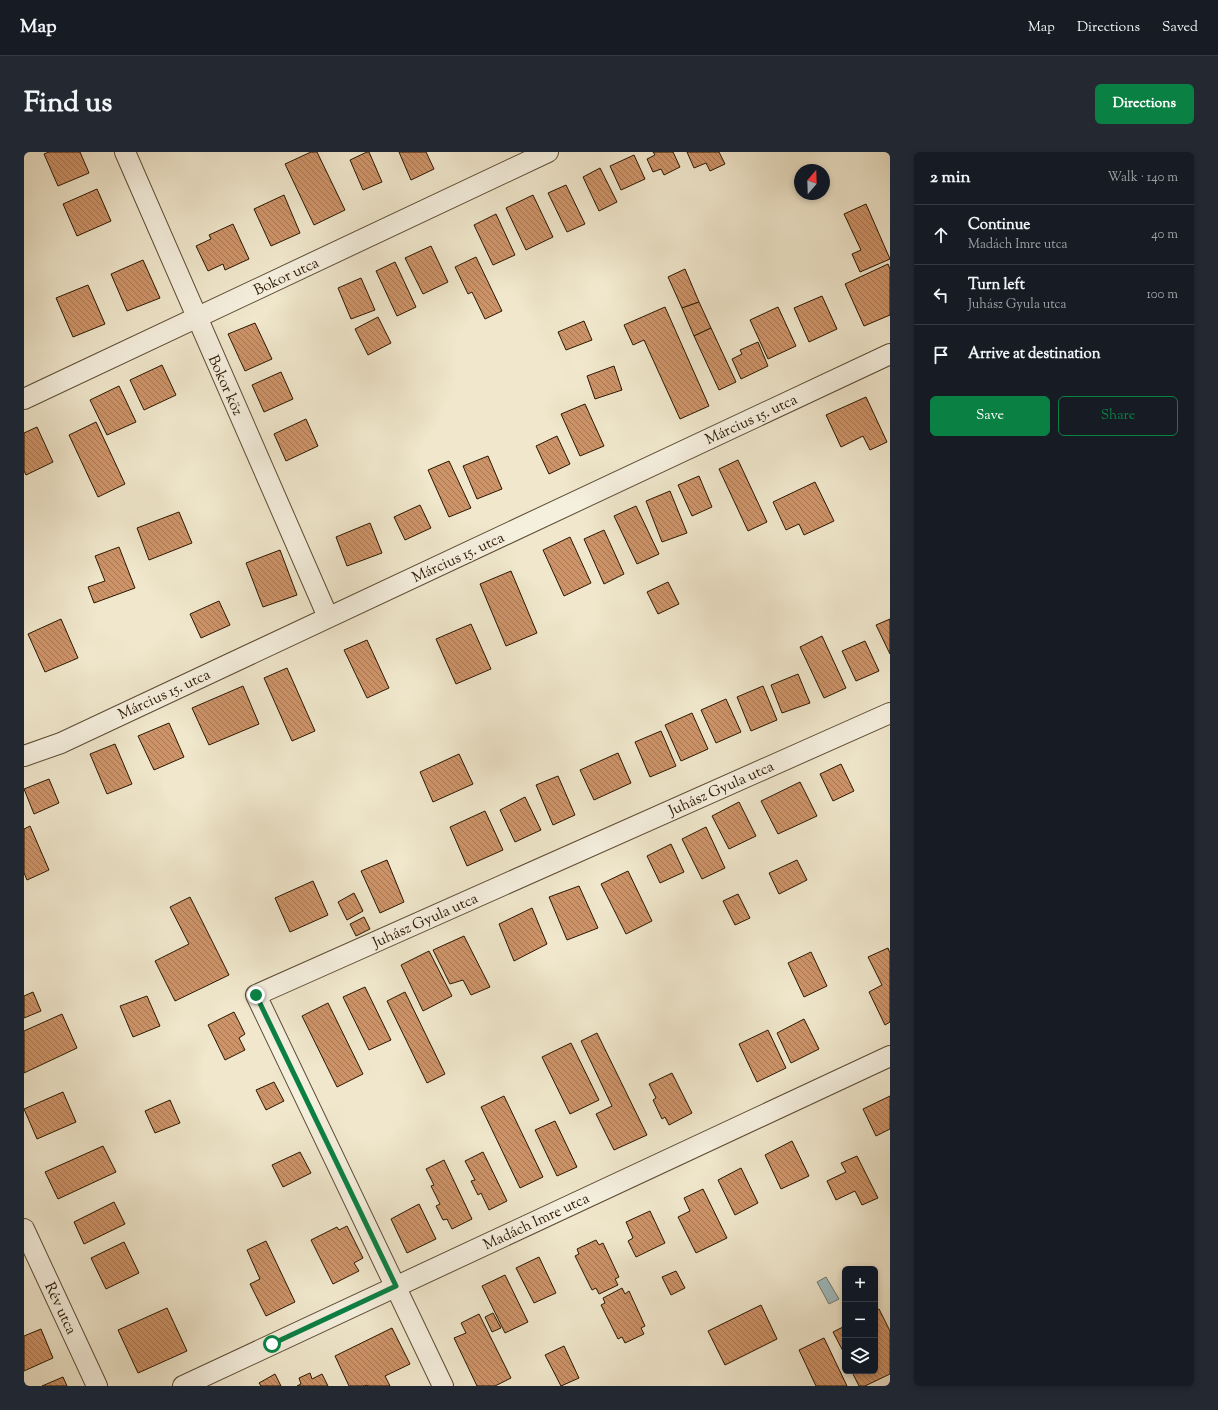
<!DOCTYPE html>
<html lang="en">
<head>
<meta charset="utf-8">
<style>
  :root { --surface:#171b24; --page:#242831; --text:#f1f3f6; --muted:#9ea1a6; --line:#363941; --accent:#0b8043 }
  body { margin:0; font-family:"Sorts Mill Goudy",serif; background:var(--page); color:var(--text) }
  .controls { position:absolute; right:12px; bottom:12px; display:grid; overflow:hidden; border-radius:6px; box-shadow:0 2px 6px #0003 }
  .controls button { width:36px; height:36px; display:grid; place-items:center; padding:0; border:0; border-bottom:1px solid var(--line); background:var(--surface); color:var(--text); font:20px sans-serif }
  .compass { position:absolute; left:770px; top:12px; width:36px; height:36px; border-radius:50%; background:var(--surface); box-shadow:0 2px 6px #0003; rotate:19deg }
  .stop { position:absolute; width:12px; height:12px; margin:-9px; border:3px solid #0b8043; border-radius:50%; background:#fff }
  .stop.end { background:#0b8043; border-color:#fff; box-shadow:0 1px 4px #0008 }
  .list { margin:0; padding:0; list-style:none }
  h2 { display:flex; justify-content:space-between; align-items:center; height:52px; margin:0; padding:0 16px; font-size:17px }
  h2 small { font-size:13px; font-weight:400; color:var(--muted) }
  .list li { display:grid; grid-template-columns:26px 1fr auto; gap:12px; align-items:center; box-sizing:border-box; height:60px; padding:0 16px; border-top:1px solid var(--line) }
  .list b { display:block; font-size:15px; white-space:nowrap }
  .list p { margin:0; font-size:13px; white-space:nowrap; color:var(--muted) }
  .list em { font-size:13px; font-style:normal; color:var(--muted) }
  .actions { display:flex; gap:8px; padding:12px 16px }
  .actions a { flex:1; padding:9px 0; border:1px solid var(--accent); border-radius:6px; text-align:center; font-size:14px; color:var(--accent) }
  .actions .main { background:var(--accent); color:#fff }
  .icon { flex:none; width:22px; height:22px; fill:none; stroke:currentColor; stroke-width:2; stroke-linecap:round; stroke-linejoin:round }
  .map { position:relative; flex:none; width:866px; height:1234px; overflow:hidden; border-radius:6px }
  header { display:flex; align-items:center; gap:24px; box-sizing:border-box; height:56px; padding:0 20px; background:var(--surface); border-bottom:1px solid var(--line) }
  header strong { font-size:19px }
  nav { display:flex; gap:22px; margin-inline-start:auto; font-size:14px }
  .intro { display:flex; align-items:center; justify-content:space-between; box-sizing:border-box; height:96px; padding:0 24px }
  h1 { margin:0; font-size:28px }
  .button { padding:10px 18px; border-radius:6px; background:var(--accent); color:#fff; font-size:14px; font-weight:700 }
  main { display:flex; gap:24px; padding:0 24px }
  aside { flex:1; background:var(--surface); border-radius:6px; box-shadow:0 2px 6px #0003 }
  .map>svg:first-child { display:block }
  .water { fill:#9fbdc2; stroke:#717b74 }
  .building { fill:url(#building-back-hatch); stroke:#2b1800 }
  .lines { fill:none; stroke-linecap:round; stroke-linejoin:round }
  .minor-casing { stroke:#5c4c33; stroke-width:22 }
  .minor { stroke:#f5efde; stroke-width:20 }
  .route { stroke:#0b8043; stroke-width:5 }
  .labels { text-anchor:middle; stroke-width:3; stroke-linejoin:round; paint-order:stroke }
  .street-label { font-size:15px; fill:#2b1800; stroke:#f5efde }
</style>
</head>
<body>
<header>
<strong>Map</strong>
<nav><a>Map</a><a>Directions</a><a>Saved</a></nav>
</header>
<div class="intro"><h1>Find us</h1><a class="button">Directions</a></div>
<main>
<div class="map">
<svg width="866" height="1234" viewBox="0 0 866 1234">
  <defs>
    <pattern id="building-back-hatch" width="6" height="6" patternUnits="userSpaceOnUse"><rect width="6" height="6" fill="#cd9369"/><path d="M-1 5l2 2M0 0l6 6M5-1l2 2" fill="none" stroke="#a77754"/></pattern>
  </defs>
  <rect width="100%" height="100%" fill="#f0e7cc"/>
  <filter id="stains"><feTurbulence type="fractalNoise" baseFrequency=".005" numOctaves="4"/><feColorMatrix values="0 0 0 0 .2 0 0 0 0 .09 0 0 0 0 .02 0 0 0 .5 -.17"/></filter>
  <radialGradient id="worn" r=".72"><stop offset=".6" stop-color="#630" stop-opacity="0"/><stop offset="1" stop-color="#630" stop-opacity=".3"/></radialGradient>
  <!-- water -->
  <polygon class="water" points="802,1125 815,1147 805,1152 793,1130"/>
  <!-- building -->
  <g class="building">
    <polygon points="25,0 56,0 65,21 34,34 20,2"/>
    <polygon points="287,0 293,0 321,58 290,73 261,12"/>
    <polygon points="343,0 345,0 358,30 339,38 326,8"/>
    <polygon points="375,0 402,0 410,17 387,28"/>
    <polygon points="629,0 649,0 656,15 640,23 637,17 629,20 623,7 631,3"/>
    <polygon points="663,0 695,0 701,12 686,19 682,11 670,16"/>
    <polygon points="610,3 621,27 597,38 586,14"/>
    <polygon points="576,16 593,50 575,59 559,25"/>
    <polygon points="542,33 561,72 543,80 524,41"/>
    <polygon points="73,37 87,69 53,84 39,52"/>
    <polygon points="260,43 276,81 247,94 230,57"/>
    <polygon points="509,43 529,85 502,98 482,56"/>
    <polygon points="842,52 866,107 836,120 828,102 837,98 820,62"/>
    <polygon points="472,62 491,103 469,113 450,73"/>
    <polygon points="209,72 225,107 201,118 199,112 184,119 172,94 187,87 185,83"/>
    <polygon points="407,94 424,130 399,142 381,106"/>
    <polygon points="452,105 478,159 461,167 448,140 444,142 431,115"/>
    <polygon points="119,108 136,146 103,159 87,122"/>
    <polygon points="371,110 392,155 373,164 352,119"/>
    <polygon points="864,112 866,117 866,163 840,174 821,132"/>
    <polygon points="661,117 675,150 658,156 644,125"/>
    <polygon points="337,126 351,158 327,167 314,136"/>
    <polygon points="64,133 81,172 49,185 32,146"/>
    <polygon points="798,144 813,177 785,190 770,156"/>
    <polygon points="675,150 687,176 670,184 658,156"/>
    <polygon points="641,155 685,254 656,267 620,188 609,193 600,173"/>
    <polygon points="754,155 772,194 744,207 726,168"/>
    <polygon points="354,165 367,191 344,203 331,177"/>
    <polygon points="560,169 568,188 542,198 534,180"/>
    <polygon points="231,171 248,207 221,219 204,182"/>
    <polygon points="687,176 712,230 695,238 670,184"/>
    <polygon points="734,190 744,214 717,227 708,207 718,202 716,198"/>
    <polygon points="138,213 152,243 120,258 106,228"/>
    <polygon points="590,214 598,238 571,247 563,224"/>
    <polygon points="257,220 269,247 240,260 228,233"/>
    <polygon points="95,234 112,270 83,283 66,248"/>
    <polygon points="842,245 863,290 846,298 839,284 817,295 802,263"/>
    <polygon points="561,252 580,294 556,304 537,262"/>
    <polygon points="282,267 294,294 262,309 250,282"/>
    <polygon points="72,270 101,332 74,345 45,283"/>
    <polygon points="13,275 29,310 2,323 0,319 0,281"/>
    <polygon points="533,284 546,312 525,322 512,294"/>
    <polygon points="464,304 478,337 453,347 439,314"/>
    <polygon points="714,308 743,370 724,379 695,317"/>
    <polygon points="425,309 447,356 425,365 404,318"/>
    <polygon points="675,324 688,355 668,364 654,333"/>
    <polygon points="791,330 810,369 780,383 775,372 762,378 749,350"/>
    <polygon points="646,339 663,381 638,390 622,349"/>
    <polygon points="396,353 407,376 381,388 370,365"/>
    <polygon points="612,354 635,402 613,412 590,364"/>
    <polygon points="155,360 168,391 125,408 113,376"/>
    <polygon points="346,371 358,401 323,414 312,385"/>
    <polygon points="580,378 600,422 580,432 560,387"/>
    <polygon points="546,385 567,431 540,444 519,398"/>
    <polygon points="95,395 111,436 70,451 64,435 81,429 71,404"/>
    <polygon points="256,398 273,443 239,455 222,411"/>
    <polygon points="487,419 513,481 482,494 456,432"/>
    <polygon points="644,430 655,452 634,462 623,440"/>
    <polygon points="195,449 206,473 177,486 166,462"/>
    <polygon points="37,467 54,506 21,520 4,482"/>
    <polygon points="866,467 866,502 852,473"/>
    <polygon points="447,472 467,517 432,532 412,487"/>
    <polygon points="798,484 822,536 800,546 776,495"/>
    <polygon points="343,488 365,536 343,546 320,498"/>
    <polygon points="841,489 855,519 832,529 818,499"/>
    <polygon points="263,516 291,579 268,589 240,526"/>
    <polygon points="774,522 786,551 758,561 747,533"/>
    <polygon points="219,534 235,572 185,593 168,556"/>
    <polygon points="739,534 753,568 727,579 713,545"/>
    <polygon points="702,547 717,580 692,591 677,558"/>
    <polygon points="668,561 684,597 657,609 641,573"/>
    <polygon points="145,571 160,605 130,618 114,584"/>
    <polygon points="637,579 652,614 626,625 611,590"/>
    <polygon points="91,592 108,632 83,642 66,602"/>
    <polygon points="594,601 607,631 570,648 556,618"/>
    <polygon points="435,602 449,632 409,650 396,620"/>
    <polygon points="817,612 830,639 809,649 796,622"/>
    <polygon points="534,624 551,663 529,673 512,633"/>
    <polygon points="25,627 35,651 10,662 0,637"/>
    <polygon points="776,630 793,664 754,682 737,649"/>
    <polygon points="501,645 517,678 491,690 476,658"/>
    <polygon points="715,650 732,684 705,697 688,664"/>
    <polygon points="461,659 479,698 443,714 426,675"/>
    <polygon points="6,674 25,718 3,728 0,721 0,677"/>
    <polygon points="682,675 701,716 678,727 658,687"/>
    <polygon points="647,692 660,720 636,731 623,704"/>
    <polygon points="363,708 380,750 356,761 337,719"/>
    <polygon points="773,708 783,728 755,742 745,721"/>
    <polygon points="604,719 628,769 602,782 577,732"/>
    <polygon points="289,729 304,763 266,780 251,746"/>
    <polygon points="555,734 574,776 543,788 525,745"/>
    <polygon points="330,741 339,759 323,768 314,750"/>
    <polygon points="714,742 726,766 711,773 699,749"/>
    <polygon points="166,745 205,823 151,849 131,809 165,792 146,755"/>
    <polygon points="508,756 523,792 490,809 475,772"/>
    <polygon points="340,765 346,777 332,784 326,772"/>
    <polygon points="440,784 466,835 447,843 439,828 426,832 409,798"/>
    <polygon points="864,796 866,801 866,870 861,873 845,840 858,833 844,805"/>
    <polygon points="405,799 428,844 399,859 377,813"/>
    <polygon points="787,800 803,834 780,845 764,811"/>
    <polygon points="341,835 367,888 345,898 319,845"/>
    <polygon points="9,840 17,859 0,866 0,844"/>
    <polygon points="381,840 421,922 403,931 363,849"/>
    <polygon points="123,844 136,874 109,885 96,854"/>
    <polygon points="304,851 339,922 313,935 278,864"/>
    <polygon points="210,860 221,882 215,886 221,898 201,908 184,873"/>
    <polygon points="38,862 53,896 0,921 0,879"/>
    <polygon points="780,867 795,897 767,911 753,881"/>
    <polygon points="744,878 762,916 733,930 715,892"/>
    <polygon points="573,881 623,983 590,998 572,962 588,954 557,889"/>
    <polygon points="547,891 575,948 546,962 518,905"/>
    <polygon points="648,921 668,961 645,973 641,965 638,967 629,948 632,946 625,932"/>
    <polygon points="250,930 260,949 242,958 232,938"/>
    <polygon points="39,940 52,970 13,987 0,957"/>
    <polygon points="480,944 519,1025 496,1036 457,955"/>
    <polygon points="866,944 866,977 852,984 839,957"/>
    <polygon points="146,948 156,971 131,981 121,959"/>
    <polygon points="531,969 553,1015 533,1024 511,978"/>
    <polygon points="768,989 785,1024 757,1037 741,1003"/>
    <polygon points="79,994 92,1020 34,1047 21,1020"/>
    <polygon points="276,1000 287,1021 259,1035 248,1013"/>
    <polygon points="459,1000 483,1049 465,1058 457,1041 454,1043 447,1029 451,1028 441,1009"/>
    <polygon points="833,1004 854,1046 838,1053 831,1039 812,1048 803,1029 822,1020 817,1011"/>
    <polygon points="420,1008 448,1067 428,1077 423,1067 419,1068 412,1054 416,1052 407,1034 410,1033 402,1017"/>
    <polygon points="717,1016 734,1051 711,1063 694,1028"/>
    <polygon points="679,1037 703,1086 672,1101 654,1065 666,1059 660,1046"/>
    <polygon points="90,1050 101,1072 60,1092 50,1070"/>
    <polygon points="395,1052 412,1087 383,1101 367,1067"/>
    <polygon points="626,1059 641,1091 612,1105 604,1089 609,1086 602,1070"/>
    <polygon points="323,1074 339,1106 330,1111 335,1119 309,1132 287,1088 313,1075 315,1078"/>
    <polygon points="572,1088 575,1093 579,1091 595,1125 591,1127 594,1133 575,1142 572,1136 568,1138 551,1104 555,1102 553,1097"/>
    <polygon points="242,1089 271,1150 242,1164 226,1132 236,1127 223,1098"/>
    <polygon points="100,1090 115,1121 82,1137 67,1106"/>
    <polygon points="515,1105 532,1141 510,1151 492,1116"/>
    <polygon points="652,1119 661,1136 647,1143 638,1125"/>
    <polygon points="481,1123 504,1170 481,1181 458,1134"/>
    <polygon points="598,1136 601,1142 605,1139 621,1174 617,1176 620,1182 601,1191 598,1185 594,1187 577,1153 581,1151 579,1146"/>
    <polygon points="737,1153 753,1187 701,1213 684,1179"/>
    <polygon points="143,1156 163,1199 114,1221 94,1178"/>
    <polygon points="855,1157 866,1179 866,1222 841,1234 835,1234 828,1220 851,1219 851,1209 854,1208 851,1202 851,1159"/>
    <polygon points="469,1161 477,1176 468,1180 461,1165"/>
    <polygon points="455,1162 487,1226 471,1234 453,1234 430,1186 442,1181 437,1171"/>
    <polygon points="821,1174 821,1200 820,1201 809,1180"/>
    <polygon points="368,1176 386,1212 361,1224 366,1234 344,1234 343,1233 340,1234 325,1234 311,1204"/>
    <polygon points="17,1177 29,1206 0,1219 0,1184"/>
    <polygon points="800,1186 823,1234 792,1234 775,1198"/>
    <polygon points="540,1194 555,1226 537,1234 521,1203"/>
    <polygon points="286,1221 288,1227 298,1222 304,1234 273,1234 277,1232 275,1226"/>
    <polygon points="251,1222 257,1234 237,1234 235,1231"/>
    <polygon points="39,1225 43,1234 18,1234"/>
  </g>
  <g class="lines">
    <defs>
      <g id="minor">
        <polyline points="101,0 304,465"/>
        <polyline points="0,247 524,0"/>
        <polyline points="0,604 37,591 866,202"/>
        <polyline points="0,1077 73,1234"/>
        <polyline points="159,1234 866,904"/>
        <polyline points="419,1234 232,843 866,561"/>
      </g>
    </defs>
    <!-- minor casing -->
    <use href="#minor" class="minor-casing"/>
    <!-- minor -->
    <use href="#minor" class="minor"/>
  </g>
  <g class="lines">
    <!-- route -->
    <polyline class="route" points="232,843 372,1134 248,1192"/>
  </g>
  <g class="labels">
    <!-- street labels -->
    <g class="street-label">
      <text transform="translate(262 124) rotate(-25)" y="5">Bokor utca</text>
      <text transform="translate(202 233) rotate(66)" y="5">Bokor köz</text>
      <text transform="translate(727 267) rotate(-25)" y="5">Március 15. utca</text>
      <text transform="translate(434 405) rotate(-25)" y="5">Március 15. utca</text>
      <text transform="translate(140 542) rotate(-25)" y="5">Március 15. utca</text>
      <text transform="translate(697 636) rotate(-24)" y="5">Juhász Gyula utca</text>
      <text transform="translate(401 768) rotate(-24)" y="5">Juhász Gyula utca</text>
      <text transform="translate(512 1069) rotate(-25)" y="5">Madách Imre utca</text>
      <text transform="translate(37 1156) rotate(65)" y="5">Rév utca</text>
    </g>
  </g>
  <rect width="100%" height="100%" filter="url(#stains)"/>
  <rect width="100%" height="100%" fill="url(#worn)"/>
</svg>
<div class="controls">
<button>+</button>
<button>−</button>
<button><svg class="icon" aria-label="layers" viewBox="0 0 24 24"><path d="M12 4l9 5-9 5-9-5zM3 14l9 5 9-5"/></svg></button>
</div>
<svg class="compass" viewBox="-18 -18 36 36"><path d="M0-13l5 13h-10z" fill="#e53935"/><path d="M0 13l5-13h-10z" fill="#9ea1a6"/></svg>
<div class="stop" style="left:248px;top:1192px"></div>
<div class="stop end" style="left:232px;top:843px"></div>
</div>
<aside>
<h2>2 min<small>Walk · 140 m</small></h2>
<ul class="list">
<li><svg class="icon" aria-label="ahead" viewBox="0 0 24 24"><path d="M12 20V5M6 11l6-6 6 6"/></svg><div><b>Continue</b><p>Madách Imre utca</p></div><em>40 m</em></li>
<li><svg class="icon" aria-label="left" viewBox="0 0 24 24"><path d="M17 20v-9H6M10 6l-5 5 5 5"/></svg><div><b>Turn left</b><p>Juhász Gyula utca</p></div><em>100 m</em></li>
<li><svg class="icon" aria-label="arrive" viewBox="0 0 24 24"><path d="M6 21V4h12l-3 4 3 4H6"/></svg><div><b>Arrive at destination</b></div></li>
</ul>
<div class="actions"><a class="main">Save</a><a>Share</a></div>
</aside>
</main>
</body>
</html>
